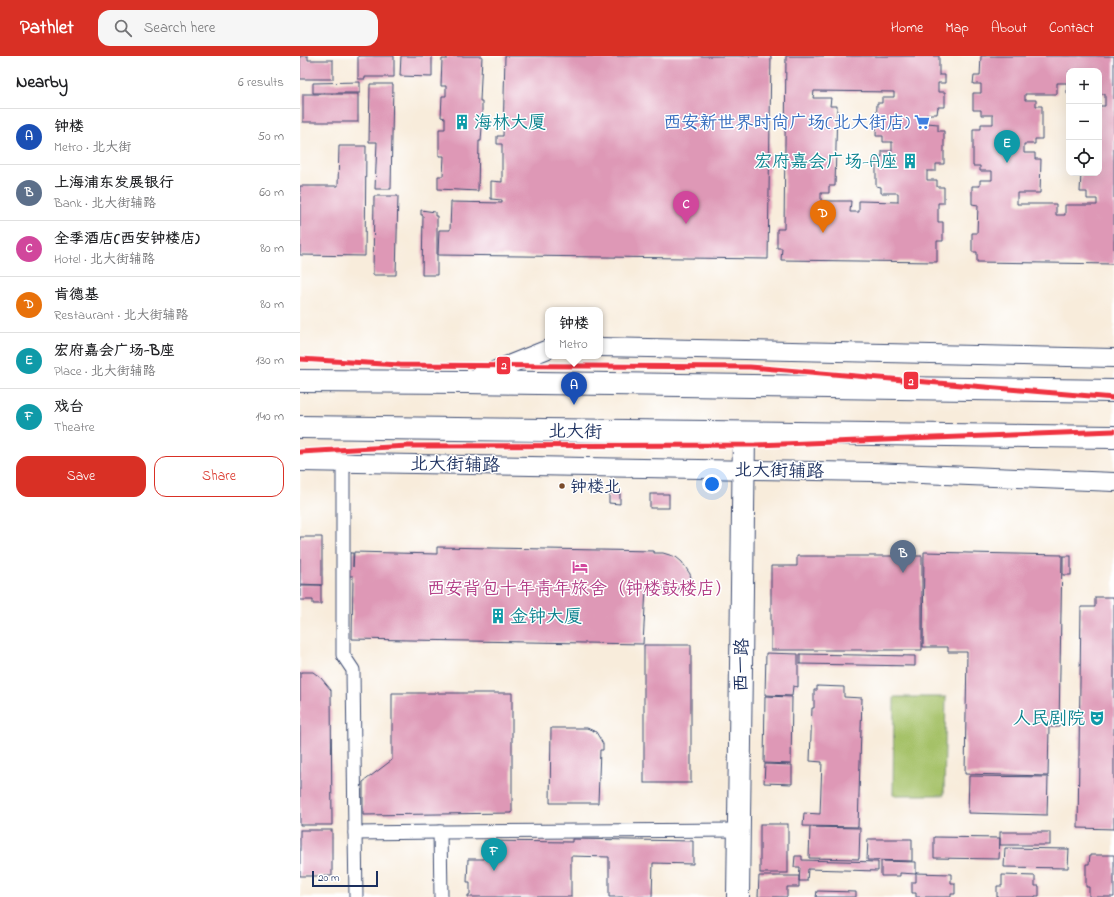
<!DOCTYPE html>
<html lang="en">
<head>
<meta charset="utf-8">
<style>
  :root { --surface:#fff; --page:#f6f6f6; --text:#202124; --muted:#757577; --line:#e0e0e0; --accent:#d93025 }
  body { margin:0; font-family:"Indie Flower","LXGW WenKai TC",sans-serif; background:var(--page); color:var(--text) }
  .controls { position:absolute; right:12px; top:12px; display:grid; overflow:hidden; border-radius:8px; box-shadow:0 4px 16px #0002 }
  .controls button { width:36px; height:36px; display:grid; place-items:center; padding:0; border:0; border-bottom:1px solid var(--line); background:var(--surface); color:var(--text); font:20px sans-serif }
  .scale { position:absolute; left:12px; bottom:10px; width:66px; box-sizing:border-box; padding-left:4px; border:2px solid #1b2f5e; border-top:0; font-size:11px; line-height:14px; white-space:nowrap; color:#1b2f5e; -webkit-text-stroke:3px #fff; paint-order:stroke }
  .you { position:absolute; left:412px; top:428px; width:14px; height:14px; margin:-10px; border:3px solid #fff; border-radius:50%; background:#1a73e8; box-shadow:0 0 0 6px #1a73e833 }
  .badge { display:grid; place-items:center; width:26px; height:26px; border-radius:50%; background:var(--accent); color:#fff; font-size:13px; font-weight:700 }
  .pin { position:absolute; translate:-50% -33px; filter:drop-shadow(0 1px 2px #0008) }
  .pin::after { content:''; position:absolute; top:21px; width:14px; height:12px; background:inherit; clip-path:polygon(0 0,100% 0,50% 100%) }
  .popup { position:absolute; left:245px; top:251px; width:58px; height:52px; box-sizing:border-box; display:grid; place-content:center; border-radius:8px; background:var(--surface); filter:drop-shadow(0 1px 3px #0005); font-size:13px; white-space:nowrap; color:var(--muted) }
  .popup b { font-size:15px; color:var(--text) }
  .popup::after { content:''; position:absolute; left:50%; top:100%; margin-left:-8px; border:8px solid transparent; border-top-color:var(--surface) }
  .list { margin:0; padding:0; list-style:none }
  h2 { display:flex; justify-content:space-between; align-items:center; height:52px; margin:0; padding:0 16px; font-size:17px }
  h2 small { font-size:13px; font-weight:400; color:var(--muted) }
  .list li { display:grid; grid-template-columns:26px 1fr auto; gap:12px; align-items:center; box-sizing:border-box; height:56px; padding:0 16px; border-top:1px solid var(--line) }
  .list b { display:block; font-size:15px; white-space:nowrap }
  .list p { margin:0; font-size:13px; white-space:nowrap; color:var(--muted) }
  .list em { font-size:13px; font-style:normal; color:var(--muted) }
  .actions { display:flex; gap:8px; padding:12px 16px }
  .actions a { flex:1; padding:9px 0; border:1px solid var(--accent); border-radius:12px; text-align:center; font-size:14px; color:var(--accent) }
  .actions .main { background:var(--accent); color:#fff }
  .icon { flex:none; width:22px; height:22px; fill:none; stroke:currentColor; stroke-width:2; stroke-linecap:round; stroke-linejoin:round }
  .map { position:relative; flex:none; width:814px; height:841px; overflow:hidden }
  header { display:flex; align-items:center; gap:24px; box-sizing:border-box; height:56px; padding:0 20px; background:var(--accent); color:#fff }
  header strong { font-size:19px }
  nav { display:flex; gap:22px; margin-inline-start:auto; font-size:14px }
  .search { width:280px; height:36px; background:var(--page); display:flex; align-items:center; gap:10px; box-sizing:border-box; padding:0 14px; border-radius:12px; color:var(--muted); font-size:15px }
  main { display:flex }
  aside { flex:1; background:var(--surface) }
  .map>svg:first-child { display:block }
  .green { fill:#a5c168; stroke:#607863 }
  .building { fill:#de98b6; fill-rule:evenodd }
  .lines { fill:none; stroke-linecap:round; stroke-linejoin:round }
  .pedestrian-casing { stroke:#3c4b71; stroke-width:15 }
  .minor-casing { stroke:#3c4b71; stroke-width:20 }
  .tertiary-casing { stroke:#3c4b71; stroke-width:24 }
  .primary-casing { stroke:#3c4b71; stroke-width:24 }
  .pedestrian { stroke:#fff; stroke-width:13 }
  .minor { stroke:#fff; stroke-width:18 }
  .tertiary { stroke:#fff; stroke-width:22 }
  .primary { stroke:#fff; stroke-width:22 }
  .metro-1-casing { stroke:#fff; stroke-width:8 }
  .metro-1 { stroke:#ef3340; stroke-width:5 }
  .bus-dot { fill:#7a4b2a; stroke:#fff; stroke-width:1.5 }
  .labels { text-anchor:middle; stroke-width:3; stroke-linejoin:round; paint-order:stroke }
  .bus-label { font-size:17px; fill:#1b2f5e; stroke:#fff; text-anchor:start }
  .culture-label { font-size:18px; fill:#0d838f; stroke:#fff; text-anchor:start }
  .shop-label { font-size:18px; fill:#366cbe; stroke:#fff; text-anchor:end }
  .street-label { font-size:18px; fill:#1b2f5e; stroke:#fff }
  .hotel-label { font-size:18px; fill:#b23c85; stroke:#fff }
  .line-badge { stroke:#fff; stroke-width:1.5 }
  .badge-label { font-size:11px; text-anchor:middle; font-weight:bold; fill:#fff }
</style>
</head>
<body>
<header>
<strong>Pathlet</strong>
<div class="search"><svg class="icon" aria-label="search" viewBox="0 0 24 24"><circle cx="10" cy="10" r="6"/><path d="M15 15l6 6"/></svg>Search here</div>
<nav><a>Home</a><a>Map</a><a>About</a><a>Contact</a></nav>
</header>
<main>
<aside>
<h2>Nearby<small>6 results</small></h2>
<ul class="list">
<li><span class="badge" style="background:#1a4fb4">A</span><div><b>钟楼</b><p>Metro · 北大街</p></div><em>50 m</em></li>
<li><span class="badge" style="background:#5c6f8a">B</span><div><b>上海浦东发展银行</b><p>Bank · 北大街辅路</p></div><em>60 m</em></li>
<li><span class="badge" style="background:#d1479c">C</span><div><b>全季酒店(西安钟楼店)</b><p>Hotel · 北大街辅路</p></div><em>80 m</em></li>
<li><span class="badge" style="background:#e8710a">D</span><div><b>肯德基</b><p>Restaurant · 北大街辅路</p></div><em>80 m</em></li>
<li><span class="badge" style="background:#0f9aa8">E</span><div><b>宏府嘉会广场-B座</b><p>Place · 北大街辅路</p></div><em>130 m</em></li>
<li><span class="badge" style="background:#0f9aa8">F</span><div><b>戏台</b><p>Theatre</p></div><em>140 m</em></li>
</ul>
<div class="actions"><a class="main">Save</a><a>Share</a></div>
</aside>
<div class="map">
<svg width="814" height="841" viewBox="0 0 814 841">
  <rect width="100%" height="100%" fill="#fff"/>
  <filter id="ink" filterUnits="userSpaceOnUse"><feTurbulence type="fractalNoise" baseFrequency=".025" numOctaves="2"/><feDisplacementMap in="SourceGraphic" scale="8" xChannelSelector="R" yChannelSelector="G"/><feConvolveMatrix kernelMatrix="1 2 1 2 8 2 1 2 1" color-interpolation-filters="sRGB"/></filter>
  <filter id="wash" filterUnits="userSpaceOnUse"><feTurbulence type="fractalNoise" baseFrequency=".012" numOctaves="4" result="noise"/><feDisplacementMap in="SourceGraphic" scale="16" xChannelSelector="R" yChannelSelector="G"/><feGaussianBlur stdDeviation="0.9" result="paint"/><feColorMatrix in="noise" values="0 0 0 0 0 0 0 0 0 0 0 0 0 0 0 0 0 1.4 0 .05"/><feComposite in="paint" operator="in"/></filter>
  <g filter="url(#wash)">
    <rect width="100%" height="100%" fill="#f8ecdb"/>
    <!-- green -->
    <polygon class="green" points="594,641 646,641 644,739 593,739"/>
    <g id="blocks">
      <!-- building -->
      <g class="building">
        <polygon points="0,0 8,0 8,4 33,4 33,23 0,23"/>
        <polygon points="58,0 94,0 94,21 65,21 65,23 58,23"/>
        <polygon points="101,0 132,0 132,21 100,20"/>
        <polygon points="147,0 182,0 180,45 182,45 182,60 180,60 180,71 182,71 181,85 179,85 178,135 138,133 138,120 143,120 144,100 139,100 139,73 145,73 145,62 141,61 142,40 146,40 146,30 141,30 142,3 147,3"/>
        <polygon points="205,0 471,0 468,203 138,199 139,174 150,174 151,146 202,147 202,144 191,143 191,125 202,126 202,88 197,88 197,80 203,80"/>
        <path d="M486,0h153v19h6v8h-7v9h7v15h-7l-1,7h-10v9l11,1v7h6v33h-8v7h-9v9h10v7h7v16h-6v19h5v19h-6v21l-156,-2 1,-12h-5v-19h7zM514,35l80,1v5h-12v6h-5l-1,33h7v6h9v9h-10v6h-6v29l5,1v6h17v9l-39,-1v11h-9l1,-11h-30v-8h8v-7h6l2,-80h-7l1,-8h-18z"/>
        <path d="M681,0h133v208l-137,-2v-10h-5v-19h5l1,-28 -6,-1v-18h8v-6h12v-9h-12v-5h-7v-37h8v-5h12v-9h-12v-5h-8v-17h8v-9h-8l1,-8h6zM769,15h30v23h6v12h-6v67h-18l-1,19h7v7h10v6h-32v10h-9v-11h-39v-11h23l1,-34h-6v-6h-11v-9h11v-5h7v-33h-6v-6h-11v-6h32v-11h10v11h2z"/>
        <polygon points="60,26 60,37 13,37 13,27"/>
        <polygon points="70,28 93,28 91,133 75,133 77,86 69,86"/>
        <rect x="3" y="38" width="55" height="28"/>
        <polygon points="39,90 66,90 65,200 0,199 0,130 38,130"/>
        <polygon points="74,140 98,140 96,219 73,219"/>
        <polygon points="121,154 135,156 135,160 137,160 137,219 122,219 123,159 121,159"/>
        <polygon points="309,437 320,437 320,448 309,447"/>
        <rect x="350" y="438" width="19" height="14"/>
        <polygon points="0,481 22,481 22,529 0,528"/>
        <polygon points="137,491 354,495 354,497 363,497 376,501 382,506 390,518 392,526 392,533 346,532 343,588 52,583 53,520 40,520 42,497 53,497 53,511 54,496 137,498"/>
        <polygon points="624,496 762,499 759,671 749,671 748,720 665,718 667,596 648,596 648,591 623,591"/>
        <polygon points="497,500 622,500 622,594 471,594 471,510 497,510"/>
        <rect x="763" y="500" width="8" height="19"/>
        <polygon points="0,529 21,529 21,548 13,548 13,544 0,544"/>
        <polygon points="795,541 813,541 814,544 814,773 778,772 781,551 795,551"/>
        <rect x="344" y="589" width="47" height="138"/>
        <polygon points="466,597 498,598 498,631 493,630 492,640 465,639"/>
        <polygon points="500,598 615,600 615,610 500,608"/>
        <polygon points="2,616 13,616 21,622 31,634 32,769 0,769 0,617"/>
        <polygon points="517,630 544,631 544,641 562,642 558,771 503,770 504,757 520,758 522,706 510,705 512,652 514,652 514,634 517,634"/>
        <polygon points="92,637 212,637 212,757 63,759 63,726 92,704"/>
        <polygon points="465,640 492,641 491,708 464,707"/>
        <polygon points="251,672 287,672 296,676 299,681 303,688 303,694 300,694 298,747 250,747"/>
        <polygon points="465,708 492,709 492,728 464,727"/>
        <polygon points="669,720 748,721 747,759 668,757"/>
        <rect x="460" y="768" width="28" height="49"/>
        <polygon points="510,771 560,772 559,803 509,802"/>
        <rect x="0" y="774" width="32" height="46"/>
        <rect x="700" y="776" width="50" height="13"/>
        <polygon points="634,781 700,782 699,803 634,802"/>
        <polygon points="272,783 393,785 393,808 353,807 352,841 309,841 309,801 271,800 271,841 168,841 168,839 170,839 170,826 167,826 168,803 184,803 184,785 272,786"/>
        <polygon points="568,783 612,783 612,805 567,804"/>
        <polygon points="705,792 769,793 768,812 704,811"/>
        <polygon points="790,799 814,799 814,841 789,841 789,831 786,831 786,808 789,808"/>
        <polygon points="495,800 502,800 502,804 578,806 578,815 508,813 507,825 499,825 500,811 494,811"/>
        <polygon points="581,805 616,806 616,818 600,817 600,820 581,820"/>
        <polygon points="616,817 651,818 651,827 655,827 655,838 651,838 651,841 616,841 616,837 612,837 612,826 616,826"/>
        <polygon points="702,819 735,820 735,830 739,830 739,840 735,840 735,841 697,841 697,830 702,830"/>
        <polygon points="459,820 499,820 499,831 487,831 487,841 458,841"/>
        <polygon points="517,835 556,836 556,841 516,841"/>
      </g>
    </g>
  </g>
  <g filter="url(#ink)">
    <use href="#blocks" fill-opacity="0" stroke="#3c4b71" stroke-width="1"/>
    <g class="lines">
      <defs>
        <g id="pedestrian">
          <polyline points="43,406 43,599 53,614 55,777 140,776"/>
          <polyline points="55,777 56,841"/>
          <polyline points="141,841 140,776 439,774"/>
        </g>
        <g id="minor">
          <polyline points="300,291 814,302"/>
          <polyline points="171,324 248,293"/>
          <polyline points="0,406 573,416 814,426"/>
        </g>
        <polyline id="tertiary" points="438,841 444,378"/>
        <g id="primary">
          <polyline points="0,325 166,326 814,335"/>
          <polyline points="0,371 814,381"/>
        </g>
      </defs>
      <!-- pedestrian casing -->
      <use href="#pedestrian" class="pedestrian-casing"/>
      <!-- minor casing -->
      <use href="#minor" class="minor-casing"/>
      <!-- tertiary casing -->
      <use href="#tertiary" class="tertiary-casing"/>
      <!-- primary casing -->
      <use href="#primary" class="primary-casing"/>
      <!-- pedestrian -->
      <use href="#pedestrian" class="pedestrian"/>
      <!-- minor -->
      <use href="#minor" class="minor"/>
      <!-- tertiary -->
      <use href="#tertiary" class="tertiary"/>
      <!-- primary -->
      <use href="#primary" class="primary"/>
      <defs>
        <g id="metro-1">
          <polyline points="0,303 100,309 450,311 814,342"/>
          <polyline points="0,396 108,390 455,389 814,375"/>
        </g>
      </defs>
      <!-- metro-1 casing -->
      <use href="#metro-1" class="metro-1-casing"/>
      <!-- metro-1 -->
      <use href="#metro-1" class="metro-1"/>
    </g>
  </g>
  <!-- icons -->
  <defs>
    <symbol id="building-bare" viewBox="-9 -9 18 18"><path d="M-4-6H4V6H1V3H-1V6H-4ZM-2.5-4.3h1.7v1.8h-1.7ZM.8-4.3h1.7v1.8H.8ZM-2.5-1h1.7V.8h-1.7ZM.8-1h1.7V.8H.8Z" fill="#0f9aa8" stroke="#fff" stroke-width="2.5" paint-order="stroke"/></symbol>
    <symbol id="supermarket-bare" viewBox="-9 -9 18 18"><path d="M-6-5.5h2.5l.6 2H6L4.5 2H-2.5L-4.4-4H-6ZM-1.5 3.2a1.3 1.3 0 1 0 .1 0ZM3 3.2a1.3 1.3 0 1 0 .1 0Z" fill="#3f7fe0" stroke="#fff" stroke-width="2.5" paint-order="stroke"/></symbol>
    <symbol id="hotel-bare" viewBox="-9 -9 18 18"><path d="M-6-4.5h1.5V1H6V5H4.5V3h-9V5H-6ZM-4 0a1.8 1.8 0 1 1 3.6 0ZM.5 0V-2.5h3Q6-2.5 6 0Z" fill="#d1479c" stroke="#fff" stroke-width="2.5" paint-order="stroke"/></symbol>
    <symbol id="theatre-bare" viewBox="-9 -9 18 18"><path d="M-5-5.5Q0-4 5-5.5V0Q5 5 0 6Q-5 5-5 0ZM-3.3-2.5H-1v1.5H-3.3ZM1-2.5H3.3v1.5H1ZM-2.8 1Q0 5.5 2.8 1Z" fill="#0f9aa8" stroke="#fff" stroke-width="2.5" paint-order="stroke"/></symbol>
  </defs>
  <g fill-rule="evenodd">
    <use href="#building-bare" x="151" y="55" width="22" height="22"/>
    <use href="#supermarket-bare" x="611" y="55" width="22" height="22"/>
    <use href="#building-bare" x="599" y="94" width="22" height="22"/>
    <use href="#hotel-bare" x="269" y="500" width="22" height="22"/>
    <use href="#building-bare" x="187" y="549" width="22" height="22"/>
    <use href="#theatre-bare" x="786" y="651" width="22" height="22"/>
  </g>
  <!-- markers -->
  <circle class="bus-dot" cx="262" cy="430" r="3.5"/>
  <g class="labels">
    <!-- bus labels -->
    <g class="bus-label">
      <text x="270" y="436">钟楼北</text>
    </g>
    <!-- culture labels -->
    <g class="culture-label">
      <text x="174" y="72">海林大厦</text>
      <text x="598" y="111" text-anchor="end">宏府嘉会广场-A座</text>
      <text x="210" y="566">金钟大厦</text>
      <text x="785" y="668" text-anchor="end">人民剧院</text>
    </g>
    <!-- shop labels -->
    <g class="shop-label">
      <text x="610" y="72">西安新世界时尚广场(北大街店)</text>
    </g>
    <!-- street labels -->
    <g class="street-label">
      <text transform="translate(275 375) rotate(1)" y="6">北大街</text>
      <text transform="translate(155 408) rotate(1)" y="6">北大街辅路</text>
      <text transform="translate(479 414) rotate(1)" y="6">北大街辅路</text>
      <text transform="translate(441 609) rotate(-89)" y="6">西一路</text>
    </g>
    <!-- hotel labels -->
    <g class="hotel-label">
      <text x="280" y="538">西安背包十年青年旅舍（钟楼鼓楼店）</text>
    </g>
  </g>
  <g class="line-badge">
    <rect x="196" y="300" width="15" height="19" rx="4" fill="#ef3340"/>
    <rect x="603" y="315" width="16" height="19" rx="4" fill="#ef3340"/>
  </g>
  <g class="badge-label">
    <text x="204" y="313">2</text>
    <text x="611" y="329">2</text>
  </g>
</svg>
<div class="controls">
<button>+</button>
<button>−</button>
<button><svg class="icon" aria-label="locate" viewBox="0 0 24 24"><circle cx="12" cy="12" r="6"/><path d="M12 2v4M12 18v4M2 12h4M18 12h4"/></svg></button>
</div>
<div class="scale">20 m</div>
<div class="you"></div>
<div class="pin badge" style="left:274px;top:349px;background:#1a4fb4">A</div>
<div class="popup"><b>钟楼</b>Metro</div>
<div class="pin badge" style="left:603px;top:517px;background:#5c6f8a">B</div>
<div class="pin badge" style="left:386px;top:168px;background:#d1479c">C</div>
<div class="pin badge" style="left:523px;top:177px;background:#e8710a">D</div>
<div class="pin badge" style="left:707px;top:107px;background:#0f9aa8">E</div>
<div class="pin badge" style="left:194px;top:815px;background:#0f9aa8">F</div>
</div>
</main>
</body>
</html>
